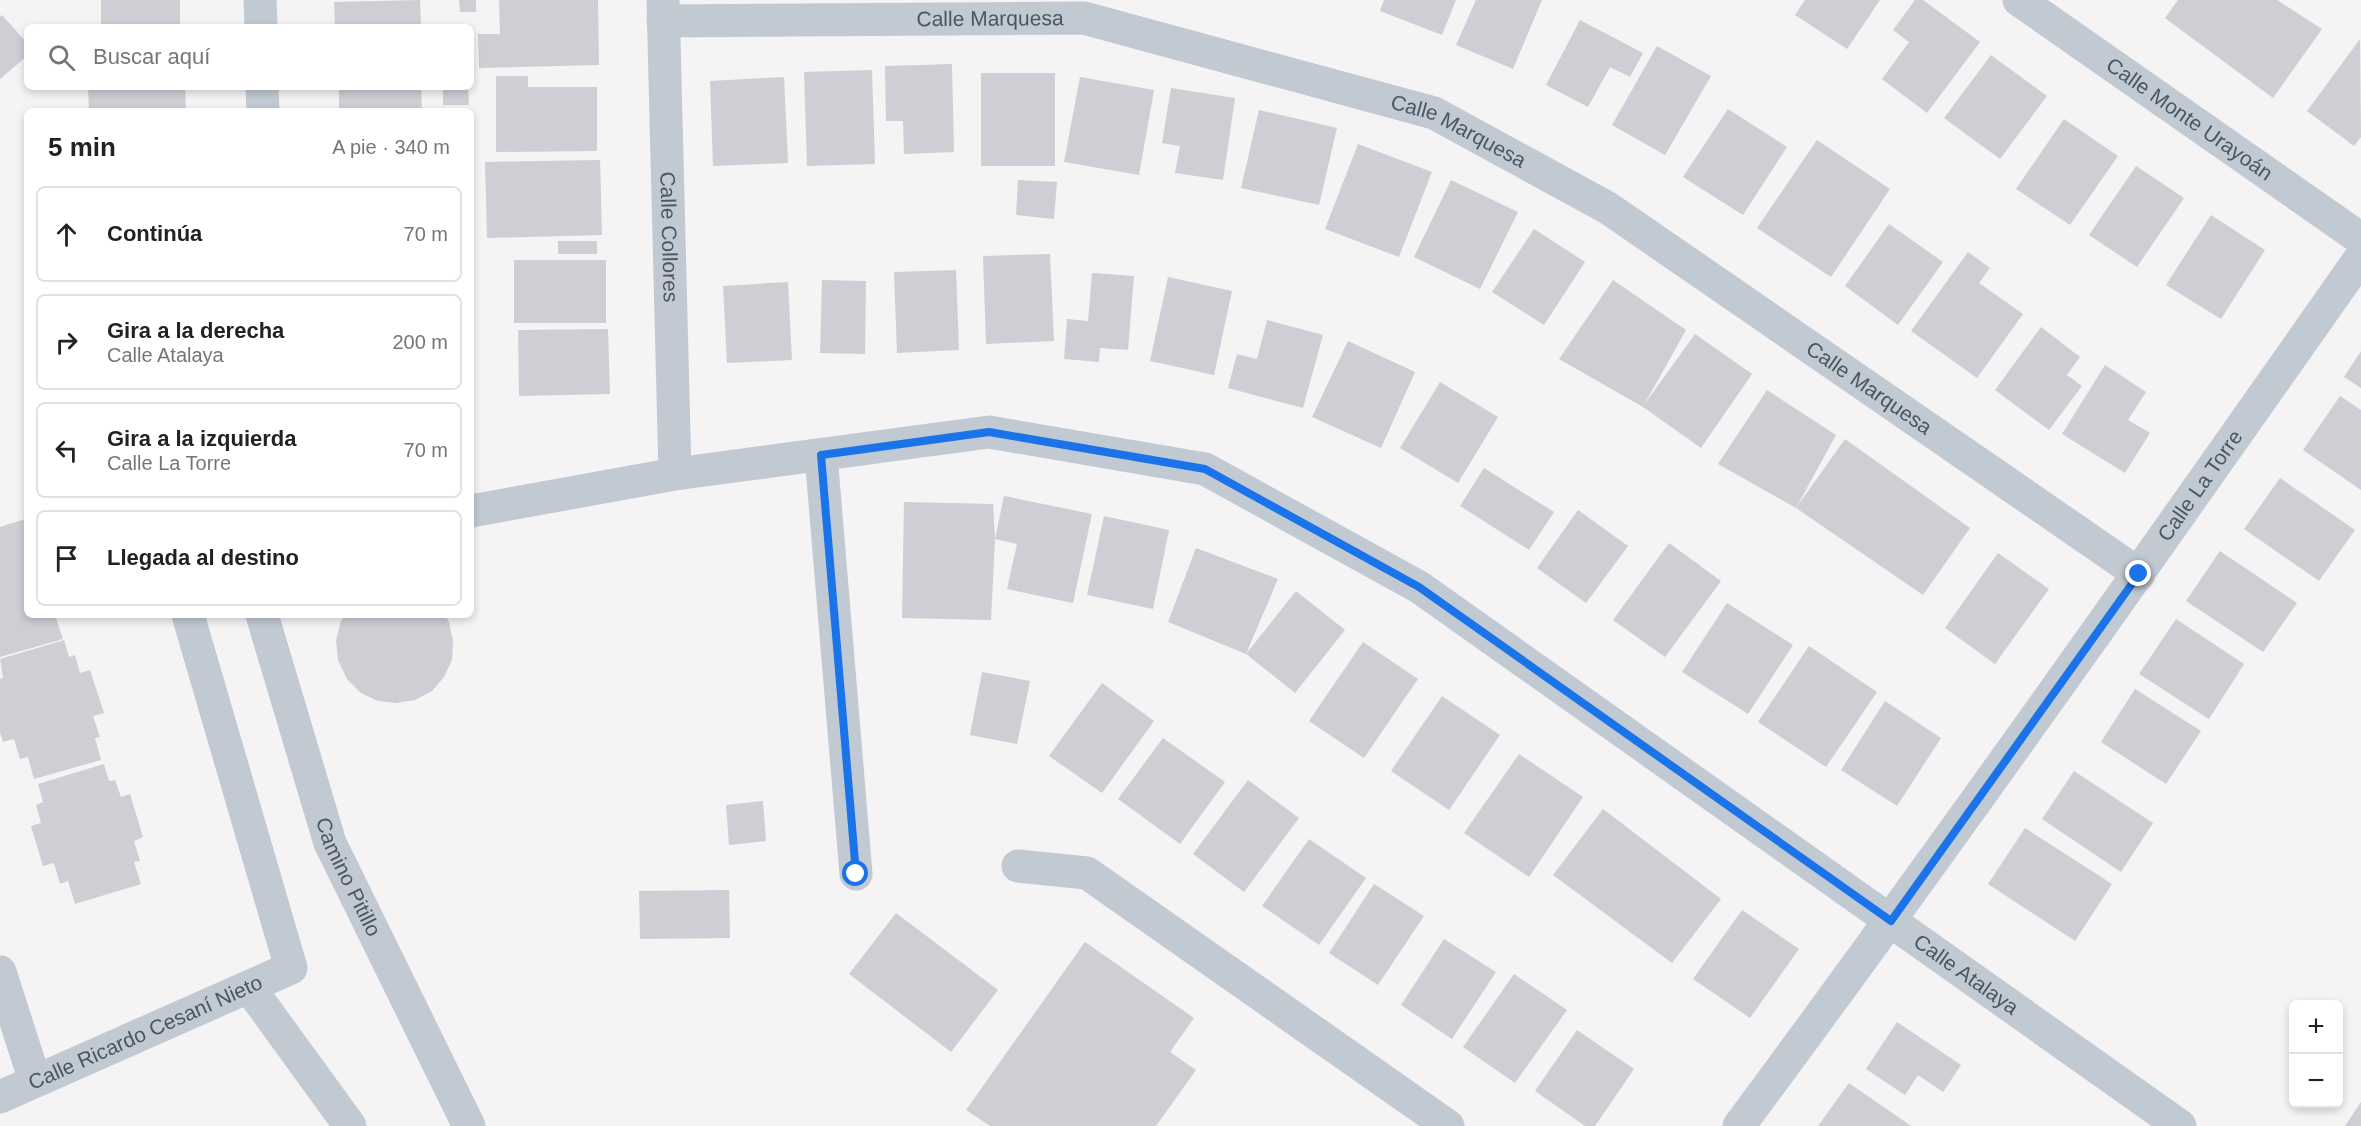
<!DOCTYPE html>
<html lang="es">
<head>
<meta charset="utf-8">
<style>
  :root { --surface:#fff; --page:#f2f2f2; --text:#222; --muted:#767676; --line:#e0e0e0 }
  body { margin:0; font-family:Helvetica,sans-serif; background:var(--page); color:var(--text) }
  .controls { position:absolute; right:18px; bottom:18px; display:grid; overflow:hidden; border-radius:9px; box-shadow:0 3px 9px #0003 }
  .controls button { width:54px; height:54px; display:grid; place-items:center; padding:0; border:0; border-bottom:2px solid var(--line); background:var(--surface); color:var(--text); font:30px sans-serif }
  .stop { position:absolute; width:18px; height:18px; margin:-14px; border:4px solid #1a73e8; border-radius:50%; background:#fff }
  .stop.end { background:#1a73e8; border-color:#fff; box-shadow:0 2px 6px #0008 }
  .list { margin:0; padding:0; list-style:none }
  h2 { display:flex; justify-content:space-between; align-items:center; height:78px; margin:0; padding:0 24px; font-size:26px }
  h2 small { font-size:20px; font-weight:400; color:var(--muted) }
  .list li { display:grid; grid-template-columns:39px 1fr auto; gap:18px; align-items:center; box-sizing:border-box; height:96px; margin:0 12px 12px; padding:0 12px; border:2px solid var(--line); border-radius:9px }
  .list b { display:block; font-size:22px; white-space:nowrap }
  .list p { margin:0; font-size:20px; white-space:nowrap; color:var(--muted) }
  .list em { font-size:20px; font-style:normal; color:var(--muted) }
  .icon { flex:none; width:33px; height:33px; fill:none; stroke:currentColor; stroke-width:2; stroke-linecap:round; stroke-linejoin:round }
  .map { position:relative; flex:none; width:2361px; height:1126px; overflow:hidden }
  .search { position:absolute; background:var(--surface); box-shadow:0 3px 9px #0003; left:24px; top:24px; width:450px; height:66px; display:flex; align-items:center; gap:15px; box-sizing:border-box; padding:0 21px; border-radius:9px; color:var(--muted); font-size:22px }
  .panel { position:absolute; background:var(--surface); box-shadow:0 3px 9px #0003; left:24px; top:108px; width:450px; height:510px; border-radius:9px }
  .map>svg:first-child { display:block }
  .building { fill:#cdcfd5 }
  .lines { fill:none; stroke-linecap:round; stroke-linejoin:round }
  .minor { stroke:#c1cad2; stroke-width:33 }
  .route { stroke:#1a73e8; stroke-width:8 }
  .labels { text-anchor:middle; stroke-width:5; stroke-linejoin:round; paint-order:stroke }
  .street-label { font-size:21px; fill:#4a5661; stroke:#fff }
</style>
</head>
<body>
<div class="map">
<svg width="2361" height="1126" viewBox="0 0 2361 1126">
  <rect width="100%" height="100%" fill="#f5f3f3"/>
  <!-- building -->
  <g class="building">
    <rect x="101" y="0" width="79" height="27"/>
    <polygon points="420,0 421,27 335,27 334,2"/>
    <polygon points="459,0 476,0 476,12 460,12"/>
    <polygon points="499,0 598,0 599,65 479,68 478,34 500,34"/>
    <polygon points="1384,0 1456,0 1442,35 1380,11"/>
    <polygon points="1476,0 1542,0 1513,69 1456,45"/>
    <polygon points="1805,0 1880,0 1847,49 1795,15"/>
    <polygon points="1915,0 1923,0 1980,42 1927,113 1882,79 1909,42 1893,30"/>
    <polygon points="2178,0 2277,0 2322,29 2273,98 2165,18"/>
    <polygon points="2,15 27,43 27,56 0,79 0,17"/>
    <polygon points="1580,20 1643,53 1630,77 1610,67 1588,107 1546,85"/>
    <polygon points="2360,39 2361,137 2354,146 2307,111"/>
    <polygon points="1657,46 1711,76 1665,155 1612,125"/>
    <polygon points="1991,55 2047,96 2000,159 1944,118"/>
    <polygon points="952,64 954,152 904,154 903,121 886,121 885,66"/>
    <polygon points="872,70 875,164 807,166 804,72"/>
    <rect x="981" y="73" width="74" height="93"/>
    <polygon points="496,76 528,76 528,87 597,87 597,151 496,152"/>
    <polygon points="784,77 788,163 713,166 710,81"/>
    <polygon points="1080,77 1154,90 1139,175 1064,162"/>
    <polygon points="88,87 185,87 186,111 89,111"/>
    <polygon points="421,87 422,111 339,111 339,90"/>
    <polygon points="443,87 468,87 469,105 443,105"/>
    <polygon points="1171,88 1235,98 1223,180 1175,173 1180,146 1162,143"/>
    <polygon points="1728,109 1787,147 1743,215 1683,177"/>
    <polygon points="1259,110 1337,128 1319,205 1241,188"/>
    <polygon points="2064,119 2118,156 2070,225 2016,189"/>
    <polygon points="1817,140 1890,189 1831,277 1757,228"/>
    <polygon points="1358,144 1432,172 1399,257 1325,229"/>
    <polygon points="600,160 602,235 487,238 485,162"/>
    <polygon points="2136,166 2184,198 2137,267 2089,235"/>
    <polygon points="1018,180 1057,182 1054,219 1016,215"/>
    <polygon points="1451,180 1518,212 1480,289 1414,257"/>
    <polygon points="2211,215 2265,250 2221,319 2166,285"/>
    <polygon points="1889,224 1943,262 1898,325 1845,286"/>
    <polygon points="1534,229 1585,262 1544,325 1492,292"/>
    <rect x="558" y="241" width="39" height="13"/>
    <polygon points="1968,252 1990,268 1979,283 2023,314 1977,378 1911,331"/>
    <polygon points="1050,254 1054,341 986,344 983,256"/>
    <rect x="514" y="260" width="92" height="63"/>
    <polygon points="956,270 959,350 897,353 894,272"/>
    <polygon points="1092,273 1134,276 1128,350 1100,348 1099,362 1064,359 1067,319 1088,321"/>
    <polygon points="1168,277 1232,291 1214,375 1150,361"/>
    <polygon points="822,280 866,281 865,354 820,353"/>
    <polygon points="1613,280 1686,330 1644,405 1695,334 1752,374 1701,448 1643,407 1559,359"/>
    <polygon points="788,282 792,360 727,363 723,286"/>
    <polygon points="1267,320 1323,335 1303,408 1228,388 1237,354 1257,359"/>
    <polygon points="2041,327 2080,357 2067,375 2082,386 2049,430 1995,390"/>
    <polygon points="608,329 610,394 519,396 518,330"/>
    <polygon points="1348,341 1415,372 1381,448 1312,417"/>
    <polygon points="2361,351 2361,388 2344,377"/>
    <polygon points="2105,365 2146,392 2128,420 2150,433 2125,473 2062,434"/>
    <polygon points="1440,382 1498,417 1458,483 1400,448"/>
    <polygon points="1767,390 1836,435 1796,508 1718,464"/>
    <polygon points="2340,396 2361,410 2361,490 2303,450"/>
    <polygon points="1845,439 1970,528 1923,595 1796,508"/>
    <polygon points="1484,468 1554,512 1529,550 1460,506"/>
    <polygon points="2280,478 2355,530 2319,581 2244,529"/>
    <polygon points="1004,496 1092,514 1073,603 1007,589 1017,544 995,539 991,620 902,618 904,502 993,504 995,539"/>
    <polygon points="1578,510 1628,546 1586,603 1537,568"/>
    <polygon points="1104,516 1169,530 1153,609 1087,595"/>
    <polygon points="25,519 27,615 63,615 56,618 63,639 0,657 0,527"/>
    <polygon points="1669,543 1721,581 1665,657 1613,620"/>
    <polygon points="1196,548 1278,579 1246,654 1296,591 1345,630 1295,693 1246,654 1168,622"/>
    <polygon points="2220,551 2297,603 2263,652 2186,601"/>
    <polygon points="1998,553 2049,589 1995,664 1945,628"/>
    <polygon points="1727,603 1793,645 1748,714 1682,672"/>
    <polygon points="345,615 445,615 449,622 453,641 452,660 444,677 432,691 415,700 396,703 378,701 361,693 347,679 338,660 336,640 341,621"/>
    <polygon points="2176,619 2244,664 2209,719 2139,674"/>
    <polygon points="64,640 69,657 75,655 80,673 90,670 104,713 93,716 100,737 95,738 101,760 34,779 28,757 20,759 14,739 3,742 0,732 0,679 3,678 0,659"/>
    <polygon points="1363,642 1418,679 1364,758 1309,721"/>
    <polygon points="1809,646 1877,692 1826,767 1758,722"/>
    <polygon points="982,672 1030,681 1017,744 970,735"/>
    <polygon points="1102,683 1154,721 1102,793 1049,756"/>
    <polygon points="2135,689 2201,731 2166,784 2101,742"/>
    <polygon points="1442,696 1500,735 1449,810 1391,771"/>
    <polygon points="1885,701 1941,738 1897,806 1841,770"/>
    <polygon points="1163,738 1225,782 1180,844 1118,799"/>
    <polygon points="1519,754 1583,797 1529,877 1464,833"/>
    <polygon points="104,764 109,781 115,780 121,797 130,794 143,837 134,841 140,861 134,862 141,884 75,904 68,881 60,884 54,863 43,866 31,826 41,823 36,805 43,802 38,784"/>
    <polygon points="2074,771 2153,823 2121,872 2042,819"/>
    <polygon points="1248,780 1299,818 1244,892 1193,854"/>
    <polygon points="763,801 766,841 729,845 726,805"/>
    <polygon points="1603,809 1721,899 1672,963 1553,875"/>
    <polygon points="2025,828 2112,884 2075,941 1988,884"/>
    <polygon points="1309,839 1366,878 1319,945 1262,906"/>
    <polygon points="1374,884 1424,916 1378,985 1329,953"/>
    <polygon points="729,890 730,938 640,939 639,891"/>
    <polygon points="1742,910 1799,949 1750,1018 1693,979"/>
    <polygon points="896,913 998,990 951,1052 849,974"/>
    <polygon points="1444,939 1496,972 1452,1039 1401,1005"/>
    <polygon points="1085,942 1194,1018 1170,1052 1196,1070 1156,1126 990,1126 966,1110"/>
    <polygon points="1514,974 1567,1010 1515,1083 1463,1047"/>
    <polygon points="1897,1022 1961,1065 1943,1092 1918,1075 1905,1095 1866,1069"/>
    <polygon points="1577,1030 1634,1069 1595,1126 1585,1126 1535,1091"/>
    <polygon points="1849,1083 1911,1126 1818,1126"/>
    <polygon points="2361,1102 2361,1126 2345,1126"/>
  </g>
  <g class="lines">
    <!-- minor -->
    <g class="minor">
      <polyline points="260,0 261,27"/>
      <path id="s1" d="M663,0l12,474"/>
      <path id="s2" d="M2019,0l342,239"/>
      <path id="s3" d="M663,21l421,-3 350,95 174,95 531,366"/>
      <polyline points="262,87 263,111"/>
      <polyline points="821,455 856,874"/>
      <path id="s4" d="M471,511l204,-37 314,-42 216,37 214,118 761,539"/>
      <path id="s5" d="M262,615l68,228 139,283"/>
      <polyline points="1018,866 1087,873 1448,1126"/>
      <polyline points="0,972 35,1081"/>
      <polyline points="249,987 350,1126"/>
      <path id="s6" d="M0,1097l291,-129 -103,-353"/>
      <path id="s7" d="M1739,1126c212,-286 417,-577 622,-869"/>
    </g>
  </g>
  <g class="lines">
    <!-- route -->
    <polyline class="route" points="856,874 821,455 989,432 1205,469 1419,587 1891,921 2139,574"/>
  </g>
  <g class="labels">
    <!-- street labels -->
    <g class="street-label">
      <text dy="7" stroke="none"><textPath href="#s3" startOffset="327">Calle Marquesa</textPath></text>
      <text dy="7" stroke="none"><textPath href="#s2" startOffset="208">Calle Monte Urayoán</textPath></text>
      <text dy="7" stroke="none"><textPath href="#s3" startOffset="813">Calle Marquesa</textPath></text>
      <text dy="7" stroke="none"><textPath href="#s1" startOffset="237">Calle Collores</textPath></text>
      <text dy="7" stroke="none"><textPath href="#s3" startOffset="1299">Calle Marquesa</textPath></text>
      <text dy="7" stroke="none"><textPath href="#s7" startOffset="789">Calle La Torre</textPath></text>
      <text dy="7" stroke="none"><textPath href="#s5" startOffset="276">Camino Pitillo</textPath></text>
      <text dy="7" stroke="none"><textPath href="#s4" startOffset="1658">Calle Atalaya</textPath></text>
      <text dy="7" stroke="none"><textPath href="#s6" startOffset="159">Calle Ricardo Cesaní Nieto</textPath></text>
    </g>
  </g>
</svg>
<div class="controls">
<button>+</button>
<button>−</button>
</div>
<div class="stop" style="left:856px;top:874px"></div>
<div class="stop end" style="left:2139px;top:574px"></div>
<div class="search"><svg class="icon" aria-label="search" viewBox="0 0 24 24"><circle cx="10" cy="10" r="6"/><path d="M15 15l6 6"/></svg>Buscar aquí</div>
<section class="panel">
<h2>5 min<small>A pie · 340 m</small></h2>
<ul class="list">
<li><svg class="icon" aria-label="ahead" viewBox="0 0 24 24"><path d="M12 20V5M6 11l6-6 6 6"/></svg><div><b>Continúa</b></div><em>70 m</em></li>
<li><svg class="icon" aria-label="right" viewBox="0 0 24 24"><path d="M7 20v-9h11M14 6l5 5-5 5"/></svg><div><b>Gira a la derecha</b><p>Calle Atalaya</p></div><em>200 m</em></li>
<li><svg class="icon" aria-label="left" viewBox="0 0 24 24"><path d="M17 20v-9H6M10 6l-5 5 5 5"/></svg><div><b>Gira a la izquierda</b><p>Calle La Torre</p></div><em>70 m</em></li>
<li><svg class="icon" aria-label="arrive" viewBox="0 0 24 24"><path d="M6 21V4h12l-3 4 3 4H6"/></svg><div><b>Llegada al destino</b></div></li>
</ul>
</section>
</div>
</body>
</html>
